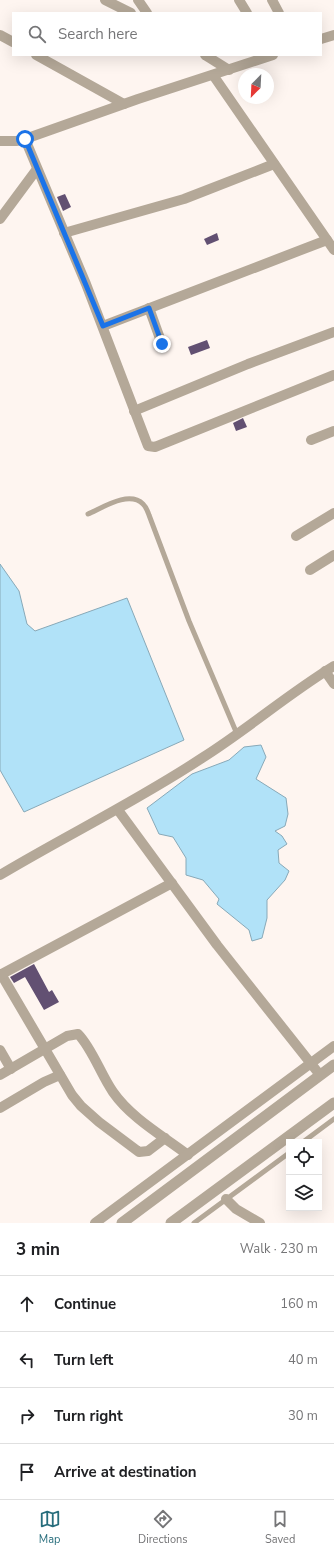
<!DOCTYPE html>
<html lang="en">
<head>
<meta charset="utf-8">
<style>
  :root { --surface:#fff; --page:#f6f6f6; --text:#202124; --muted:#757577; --line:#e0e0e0; --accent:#276d7c }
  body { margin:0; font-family:"Nunito Sans",sans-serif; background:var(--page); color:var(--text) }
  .controls { position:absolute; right:12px; bottom:12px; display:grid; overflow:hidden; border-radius:0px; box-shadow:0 4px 16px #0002 }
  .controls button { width:36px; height:36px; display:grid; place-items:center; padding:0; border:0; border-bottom:1px solid var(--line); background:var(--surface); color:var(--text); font:20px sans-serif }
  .compass { position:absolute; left:238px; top:68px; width:36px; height:36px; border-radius:50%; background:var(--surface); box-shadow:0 4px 16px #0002; rotate:204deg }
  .stop { position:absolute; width:12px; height:12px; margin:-9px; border:3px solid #1a73e8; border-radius:50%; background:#fff }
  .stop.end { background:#1a73e8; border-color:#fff; box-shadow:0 1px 4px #0008 }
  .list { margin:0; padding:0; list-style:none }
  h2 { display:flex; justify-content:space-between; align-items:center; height:52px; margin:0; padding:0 16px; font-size:17px }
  h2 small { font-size:13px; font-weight:400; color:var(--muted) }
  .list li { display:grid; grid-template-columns:26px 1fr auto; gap:12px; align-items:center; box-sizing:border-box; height:56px; padding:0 16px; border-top:1px solid var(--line) }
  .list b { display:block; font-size:15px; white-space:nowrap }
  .list em { font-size:13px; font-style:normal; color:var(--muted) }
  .icon { flex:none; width:22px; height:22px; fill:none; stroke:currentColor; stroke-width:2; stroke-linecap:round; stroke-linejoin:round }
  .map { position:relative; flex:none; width:334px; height:1223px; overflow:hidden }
  .search { position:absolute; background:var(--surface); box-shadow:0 4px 16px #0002; left:12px; right:12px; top:12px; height:44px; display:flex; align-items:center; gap:10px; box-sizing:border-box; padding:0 14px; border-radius:0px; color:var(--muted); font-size:15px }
  .sheet { height:276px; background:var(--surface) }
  nav { display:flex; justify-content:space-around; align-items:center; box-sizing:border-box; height:56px; border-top:1px solid var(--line); background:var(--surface); font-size:11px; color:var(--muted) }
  nav a { display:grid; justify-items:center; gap:2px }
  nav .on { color:var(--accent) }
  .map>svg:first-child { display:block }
  .water { fill:#b1e2f8; stroke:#88a9b8 }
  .building { fill:#625072 }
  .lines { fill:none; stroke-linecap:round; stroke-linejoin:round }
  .service { stroke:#b4a898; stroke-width:5 }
  .minor { stroke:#b4a898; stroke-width:10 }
  .tertiary { stroke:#b4a898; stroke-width:11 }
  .route { stroke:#1a73e8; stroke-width:5 }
</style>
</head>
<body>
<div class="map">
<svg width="334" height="1223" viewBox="0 0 334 1223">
  <rect width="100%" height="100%" fill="#fef5f0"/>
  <!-- water -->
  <g class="water">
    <polygon points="0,564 19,591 27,624 35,631 127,598 184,740 24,812 0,770"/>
    <polygon points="261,745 266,757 256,779 286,798 288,814 285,826 275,831 282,836 287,844 278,850 279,863 289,871 285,880 267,900 267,918 262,938 252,941 249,930 217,904 219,899 203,880 186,875 186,858 173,837 159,834 147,808 192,774 229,760 244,747"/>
  </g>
  <!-- building -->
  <g class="building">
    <polygon points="65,194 71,207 63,211 57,197"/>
    <polygon points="217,233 219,240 207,245 204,239"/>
    <polygon points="207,340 210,348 191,355 188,347"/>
    <polygon points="243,418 247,427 236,431 233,423"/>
    <polygon points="34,964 49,992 52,990 59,1002 44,1010 25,977 14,983 10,977"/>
  </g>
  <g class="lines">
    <!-- service -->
    <g class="service">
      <path d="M88,514c14,-6 41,-24 55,-10 3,3 5,8 6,11l40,106 48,113"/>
      <polyline points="303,1142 334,1119"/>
      <polyline points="194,1223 289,1153"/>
    </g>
    <!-- minor -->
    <g class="minor">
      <polyline points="105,0 131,13"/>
      <polyline points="138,0 147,13"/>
      <polyline points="239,0 247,13"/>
      <polyline points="272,0 279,13"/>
      <polyline points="0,35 13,42"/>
      <polyline points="321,39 334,35"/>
      <polyline points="36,55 124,104"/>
      <polyline points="205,55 229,70"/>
      <polyline points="213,75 334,250"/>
      <polyline points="25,139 86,284 148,446 155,447 334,375"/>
      <polyline points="0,141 17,141 25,139 138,99 273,55"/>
      <polyline points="0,219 37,169"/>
      <polyline points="64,233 184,199 274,164"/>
      <polyline points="149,308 162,344"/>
      <polyline points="103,326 327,240"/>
      <polyline points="134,411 248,364 334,332"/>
      <polyline points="311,440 334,431"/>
      <polyline points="296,536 334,513"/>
      <polyline points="310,570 334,555"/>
      <polyline points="325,671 334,684"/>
      <polyline points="118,810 217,945 320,1075"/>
      <path d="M0,875c67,-40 137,-74 202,-117 46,-29 86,-64 132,-92"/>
      <polyline points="1,974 72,1095 81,1106 99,1122 139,1152 148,1151 165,1138"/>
      <polyline points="0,975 172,883"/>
      <polyline points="0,1050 11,1069"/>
      <path d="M0,1075l67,-39 11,-2c14,14 23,41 35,58 18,26 50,44 75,63"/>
      <polyline points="0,1108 44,1082 60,1075"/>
      <polyline points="226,1199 236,1209 260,1223"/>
      <polyline points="95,1223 334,1046"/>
    </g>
    <!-- tertiary -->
    <g class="tertiary">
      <polyline points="122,1223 334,1065"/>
      <polyline points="171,1223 334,1103"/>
    </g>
  </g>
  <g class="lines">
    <!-- route -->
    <polyline class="route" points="25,139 103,326 149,308 162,344"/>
  </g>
</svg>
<div class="controls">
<button><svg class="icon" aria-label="locate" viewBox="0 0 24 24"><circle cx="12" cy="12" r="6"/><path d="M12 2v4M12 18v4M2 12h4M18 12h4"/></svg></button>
<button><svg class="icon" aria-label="layers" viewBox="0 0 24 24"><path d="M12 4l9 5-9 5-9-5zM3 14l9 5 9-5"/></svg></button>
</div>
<svg class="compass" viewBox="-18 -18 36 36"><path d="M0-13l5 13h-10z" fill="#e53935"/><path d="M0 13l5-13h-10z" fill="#757577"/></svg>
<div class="stop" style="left:25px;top:139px"></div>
<div class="stop end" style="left:162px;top:344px"></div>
<div class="search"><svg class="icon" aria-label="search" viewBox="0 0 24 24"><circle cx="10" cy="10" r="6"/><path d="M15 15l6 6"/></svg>Search here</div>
</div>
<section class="sheet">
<h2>3 min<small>Walk · 230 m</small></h2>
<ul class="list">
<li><svg class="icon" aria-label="ahead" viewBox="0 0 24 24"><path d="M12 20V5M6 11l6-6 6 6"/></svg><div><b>Continue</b></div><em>160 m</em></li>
<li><svg class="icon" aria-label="left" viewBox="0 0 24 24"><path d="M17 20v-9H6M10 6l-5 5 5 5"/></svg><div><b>Turn left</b></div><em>40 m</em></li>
<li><svg class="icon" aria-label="right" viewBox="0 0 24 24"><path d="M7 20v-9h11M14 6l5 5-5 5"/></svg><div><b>Turn right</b></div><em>30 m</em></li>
<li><svg class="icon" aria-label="arrive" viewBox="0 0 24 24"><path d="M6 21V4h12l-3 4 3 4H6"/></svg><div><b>Arrive at destination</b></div></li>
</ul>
</section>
<nav>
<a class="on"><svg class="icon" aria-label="map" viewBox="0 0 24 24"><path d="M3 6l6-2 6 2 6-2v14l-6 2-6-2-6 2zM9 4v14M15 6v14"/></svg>Map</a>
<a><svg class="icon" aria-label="directions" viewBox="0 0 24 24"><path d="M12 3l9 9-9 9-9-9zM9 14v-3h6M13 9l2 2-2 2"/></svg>Directions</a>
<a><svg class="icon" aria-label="saved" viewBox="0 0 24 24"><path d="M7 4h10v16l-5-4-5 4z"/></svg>Saved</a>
</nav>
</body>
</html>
